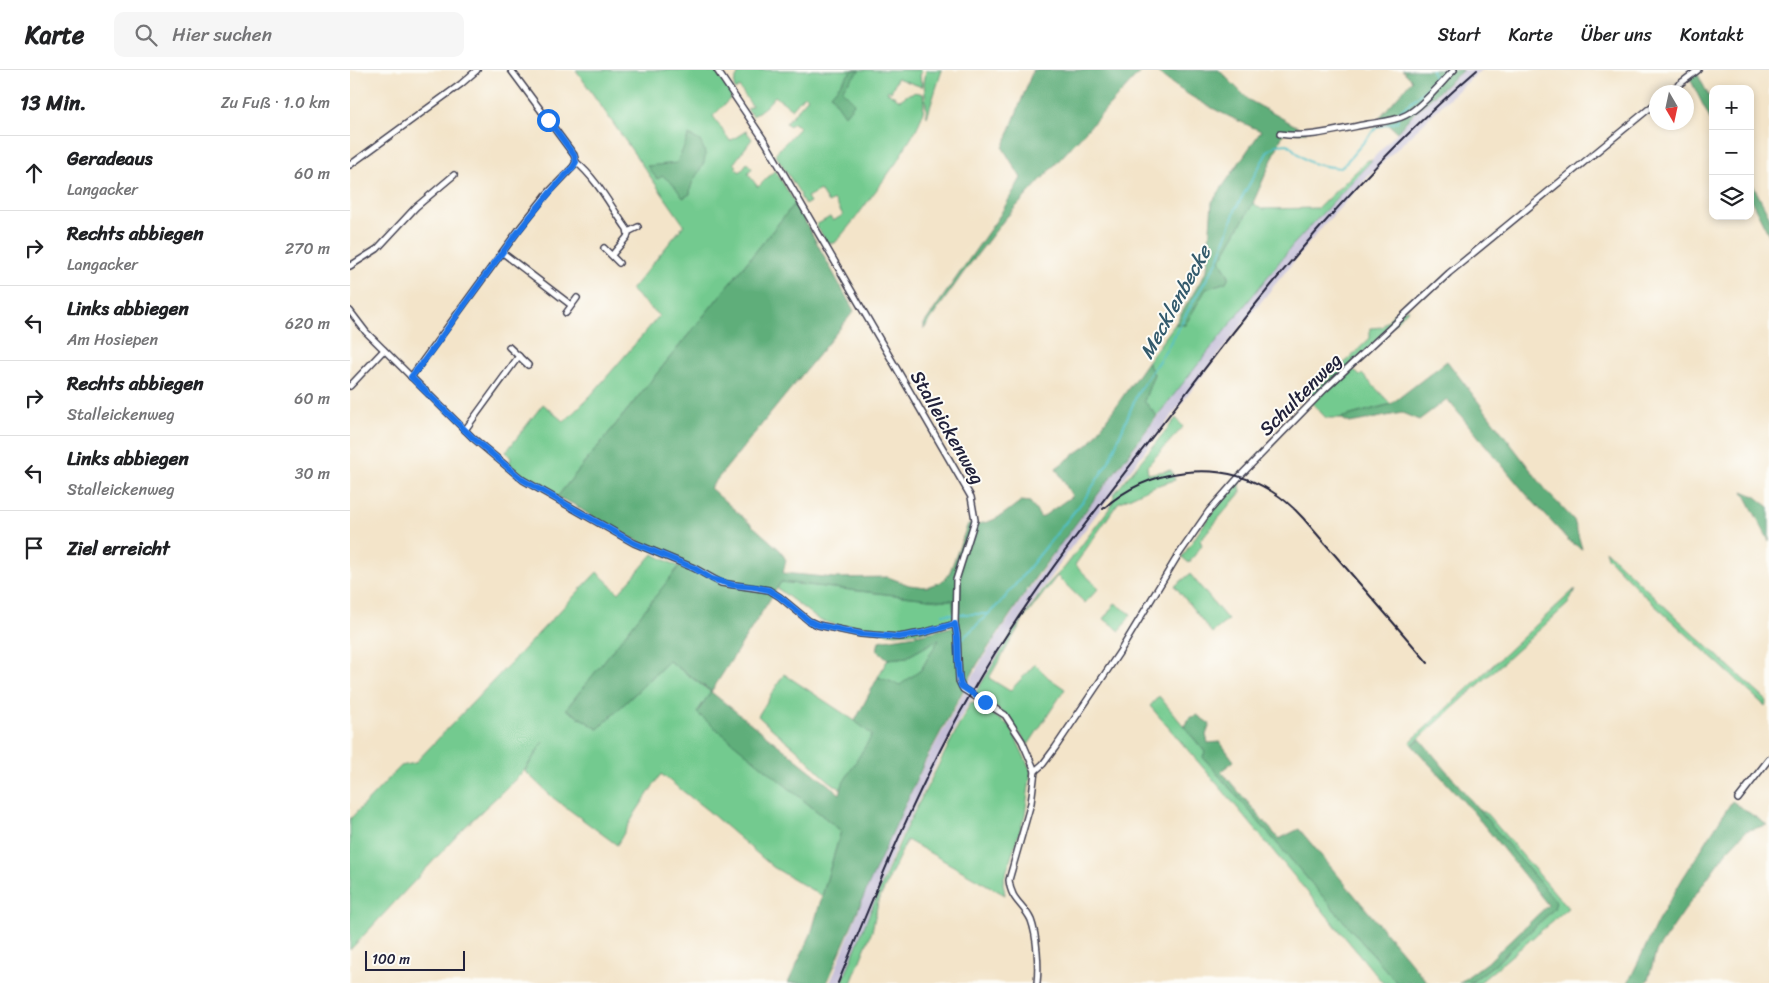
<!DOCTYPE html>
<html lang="de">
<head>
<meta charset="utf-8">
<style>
  :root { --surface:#fff; --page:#f6f6f6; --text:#202124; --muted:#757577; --line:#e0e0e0 }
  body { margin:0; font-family:Sriracha,sans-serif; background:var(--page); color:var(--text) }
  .controls { position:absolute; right:15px; top:15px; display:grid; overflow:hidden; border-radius:10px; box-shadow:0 2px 8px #0003 }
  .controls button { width:45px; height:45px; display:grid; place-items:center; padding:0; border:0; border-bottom:1px solid var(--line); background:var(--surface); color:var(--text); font:25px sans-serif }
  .compass { position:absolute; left:1299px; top:15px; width:45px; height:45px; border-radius:50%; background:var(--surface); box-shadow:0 2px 8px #0003; rotate:171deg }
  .scale { position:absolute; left:15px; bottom:12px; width:100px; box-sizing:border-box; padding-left:5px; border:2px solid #22223b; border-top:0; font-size:14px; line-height:18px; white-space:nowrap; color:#22223b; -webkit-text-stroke:4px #fdfcf7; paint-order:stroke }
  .stop { position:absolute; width:15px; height:15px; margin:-11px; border:4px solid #1a73e8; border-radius:50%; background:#fff }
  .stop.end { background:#1a73e8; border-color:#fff; box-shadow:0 1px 5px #0008 }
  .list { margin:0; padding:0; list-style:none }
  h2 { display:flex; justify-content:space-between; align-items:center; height:65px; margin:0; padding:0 20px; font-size:21px }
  h2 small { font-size:16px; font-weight:400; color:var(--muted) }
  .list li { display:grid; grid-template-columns:32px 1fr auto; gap:15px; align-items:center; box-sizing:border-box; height:75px; padding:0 20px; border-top:1px solid var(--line) }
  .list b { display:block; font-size:19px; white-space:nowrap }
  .list p { margin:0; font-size:16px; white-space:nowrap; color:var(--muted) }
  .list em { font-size:16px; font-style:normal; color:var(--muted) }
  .icon { flex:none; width:28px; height:28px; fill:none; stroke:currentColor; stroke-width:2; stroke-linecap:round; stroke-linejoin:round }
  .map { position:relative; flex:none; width:1419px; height:913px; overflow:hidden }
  header { display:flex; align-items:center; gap:30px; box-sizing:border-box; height:70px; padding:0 25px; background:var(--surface); border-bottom:1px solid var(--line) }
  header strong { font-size:24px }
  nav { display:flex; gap:28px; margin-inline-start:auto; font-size:18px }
  .search { width:350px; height:45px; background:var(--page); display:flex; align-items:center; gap:12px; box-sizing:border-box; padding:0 18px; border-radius:10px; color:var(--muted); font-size:19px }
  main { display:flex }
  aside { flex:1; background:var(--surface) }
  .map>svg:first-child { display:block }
  .industrial { fill:#c6c0d9 }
  .green { fill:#73ca8f; stroke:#4a7665 }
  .forest { fill:#5eae7a; stroke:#40685a; fill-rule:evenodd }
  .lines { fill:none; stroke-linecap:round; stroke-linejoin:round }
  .stream { stroke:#53c1c8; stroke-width:2 }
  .minor-casing { stroke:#413f50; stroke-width:8 }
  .minor { stroke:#fff; stroke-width:5 }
  .rail { stroke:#22223b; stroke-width:2 }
  .route { stroke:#1a73e8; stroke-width:6 }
  .labels { text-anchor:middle; stroke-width:4; stroke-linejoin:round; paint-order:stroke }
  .street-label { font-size:19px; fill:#22223b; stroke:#fdfcf7 }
  .water-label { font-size:20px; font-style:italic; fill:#335a6c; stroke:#fdfcf7 }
</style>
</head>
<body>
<header>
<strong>Karte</strong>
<div class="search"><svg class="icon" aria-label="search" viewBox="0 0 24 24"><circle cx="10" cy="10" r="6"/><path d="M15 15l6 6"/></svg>Hier suchen</div>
<nav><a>Start</a><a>Karte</a><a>Über uns</a><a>Kontakt</a></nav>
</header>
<main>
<aside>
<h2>13 Min.<small>Zu Fuß · 1.0 km</small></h2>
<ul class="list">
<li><svg class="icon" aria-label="ahead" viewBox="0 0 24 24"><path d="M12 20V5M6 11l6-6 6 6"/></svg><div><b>Geradeaus</b><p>Langacker</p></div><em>60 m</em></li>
<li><svg class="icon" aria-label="right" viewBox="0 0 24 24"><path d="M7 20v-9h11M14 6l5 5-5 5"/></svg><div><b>Rechts abbiegen</b><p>Langacker</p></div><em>270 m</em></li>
<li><svg class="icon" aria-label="left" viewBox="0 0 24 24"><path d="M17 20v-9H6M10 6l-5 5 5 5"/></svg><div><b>Links abbiegen</b><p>Am Hosiepen</p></div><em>620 m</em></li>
<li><svg class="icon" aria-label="right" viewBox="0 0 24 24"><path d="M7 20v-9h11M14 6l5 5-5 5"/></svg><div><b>Rechts abbiegen</b><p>Stalleickenweg</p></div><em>60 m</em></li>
<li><svg class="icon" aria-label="left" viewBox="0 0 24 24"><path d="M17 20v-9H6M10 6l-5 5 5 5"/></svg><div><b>Links abbiegen</b><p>Stalleickenweg</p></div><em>30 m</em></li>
<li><svg class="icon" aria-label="arrive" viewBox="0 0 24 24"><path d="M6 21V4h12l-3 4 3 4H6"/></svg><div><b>Ziel erreicht</b></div></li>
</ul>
</aside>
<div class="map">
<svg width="1419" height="913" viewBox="0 0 1419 913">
  <rect width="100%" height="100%" fill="#fdfcf7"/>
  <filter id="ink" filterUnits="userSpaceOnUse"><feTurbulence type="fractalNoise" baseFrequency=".02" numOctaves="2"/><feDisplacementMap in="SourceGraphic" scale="10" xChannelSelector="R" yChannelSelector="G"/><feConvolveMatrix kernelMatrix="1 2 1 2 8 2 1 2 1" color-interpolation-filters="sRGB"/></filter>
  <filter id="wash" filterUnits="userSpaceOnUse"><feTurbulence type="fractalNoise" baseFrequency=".0096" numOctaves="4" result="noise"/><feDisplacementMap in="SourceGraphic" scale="20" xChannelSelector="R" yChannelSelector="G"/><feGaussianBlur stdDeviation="1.12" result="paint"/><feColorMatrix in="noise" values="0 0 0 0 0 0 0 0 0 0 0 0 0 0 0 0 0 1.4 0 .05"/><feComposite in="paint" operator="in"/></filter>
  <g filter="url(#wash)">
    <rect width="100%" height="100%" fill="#f3e4c9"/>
    <!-- industrial -->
    <polygon class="industrial" points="1114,0 1131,0 1095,32 1019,106 968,162 883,266 720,479 662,562 624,623 586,694 548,772 491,913 480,913 519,814 576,691 631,591 672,529 712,473 832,314 942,176 1065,43"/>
    <!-- green -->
    <g class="green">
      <polygon points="226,0 358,0 360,3 362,0 365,0 382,25 380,29 363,46 380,71 396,61 402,69 384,93 387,96 385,98 390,102 397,93 402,98 398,104 408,117 425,100 445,133 207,427 179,410 159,395 161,388 156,382 193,334 214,352 242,324 309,246 281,220 334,155"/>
      <path d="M391,0h181l-2,6 2,11 -25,-9 -6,14 -3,-2 -1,2 13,8c9,-6 12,-10 23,-6 5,22 -11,42 -22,60l1,1 -47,64 -20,24h-8l-11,-18 14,-8 3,4 10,-6 -9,-15 -6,3 -8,-13 -13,7 3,5 -5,3 -5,-9 1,-1 -26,-41 25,-27 -7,-4 -4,3 -3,-3 22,-25 -4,-3 -12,14 -17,-13 -9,10 -13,10 -6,-7 5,-3 -13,-19 -4,3c-3,-7 2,-14 6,-20z"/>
      <polygon points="576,0 592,0 577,47 574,13"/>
      <polygon points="1018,90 1022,90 942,176 807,346 794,331 804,304 797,292 825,254 835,255 856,219 876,212 879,206 870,190 903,133 911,139 968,138"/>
      <polygon points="1059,239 1000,296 1010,306 1012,304 1041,334 990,348 976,348 961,332 961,319 977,310 1020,268 1020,258 1032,257 1047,240"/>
      <polygon points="826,348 833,357 797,396 798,404 821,400 825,410 802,417 768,433 725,495 749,518 735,533 707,506 673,550 639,608 660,621 685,594 699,608 715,619 678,675 659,648 626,622 665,559 697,515 715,497 762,435 764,424"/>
      <polygon points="889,408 891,422 852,468 850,470 852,475 839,493 832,487 863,441 879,423"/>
      <polygon points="1255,480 1346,566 1417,631 1415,636 1301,532 1257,487"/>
      <polygon points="303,484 330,497 216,639 248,659 319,591 361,622 347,642 491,761 472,826 423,797 357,740 311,704 286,742 267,775 202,727 175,701 193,672 174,701 115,757 0,880 0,749 51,696 65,693 247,502 269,523"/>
      <polygon points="840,504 878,550 862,563 825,516"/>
      <polygon points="431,512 588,530 603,530 604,553 571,562 546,564 493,557 469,550 427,518"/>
      <polygon points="1225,519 1218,534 1062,675 1060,672"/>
      <polygon points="765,533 781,544 770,561 754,549"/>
      <polygon points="590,568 571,600 550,616 528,607 538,589 557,587"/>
      <path d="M434,604l71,47 18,14 -32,54c-19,-11 -31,-28 -47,-42 -12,-10 -25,-20 -36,-31z"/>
      <polygon points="809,626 855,682 853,687 1047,913 1033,913 880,729 800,636"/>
      <polygon points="621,632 627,634 660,656 681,701 675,745 653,812 655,825 557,770 528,832 522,861 501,913 492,913 516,852 556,758"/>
      <polygon points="1127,738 1136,743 1218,838 1129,913 1120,913 1145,894 1204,839"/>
    </g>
    <!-- forest -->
    <g class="forest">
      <polygon points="502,0 510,0 494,17 493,21 503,31 504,34 495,45 481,25"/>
      <polygon points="683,0 792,0 654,150 614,202 574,259 574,254 650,145 671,108 653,78"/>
      <path d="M805,0h64l30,30 58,32h-23l-31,71 -33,57 9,16 -3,6 -20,7 -21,36 -10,-1 32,-54 5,-68 49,-71c-36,-16 -76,-34 -106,-61z"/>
      <polygon points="1052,0 1113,0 1064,43 1047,62 1030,47 1062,10"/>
      <polygon points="1346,1 1363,34 1363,55 1340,9"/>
      <path d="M339,65l11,6c2,4 6,11 5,16 -1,14 -15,20 -15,37l-7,4 -9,-13 -11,-9 -6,3 -10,-13 30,-3z"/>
      <polygon points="1400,109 1419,146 1419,165 1400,128"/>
      <path d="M445,133l59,108 -144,177 70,62 6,10 -3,13 52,5 53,-1 21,8 17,2 15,-5 8,-8 19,-50c25,1 34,-9 53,-23l9,1 11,16 31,-22 -16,-28 34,-25 57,-81 7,12 -10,27 13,15 -122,162 -57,85 -53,98 -56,123 -42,99h-39l23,-49 30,-103 -144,-118 14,-22 -42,-30 -71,68 -32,-20 115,-145 -90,-48 -18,-12 -16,-7zM431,512l157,18h15l2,26 -33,8 -43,7 -2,9 11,9 19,-2 32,-18 -18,31 -21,15 -22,-8 -23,44 17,14 -29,48 -3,11 -129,-102z"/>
      <polygon points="1097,291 1199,424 1224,450 1232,479 1219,471 1176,424 1097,329 1069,350 1052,343 1000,353 990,348 1041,334"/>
      <polygon points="1393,421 1405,426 1419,437 1419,471"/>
      <polygon points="847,645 860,654 856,665 858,673 870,672 884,691 871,701 929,769 949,759 1078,913 1047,913 853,687 855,682 834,656 839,648"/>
      <polygon points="1070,669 1206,832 1204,839 1145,894 1120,913 1109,913 1140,890 1198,835 1124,743 1062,675"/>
      <polygon points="1382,731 1417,755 1396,761 1376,782 1343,828 1306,882 1298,910 1295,913 1278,913 1310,847 1333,808"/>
    </g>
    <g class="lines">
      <!-- stream -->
      <g class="stream">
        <polyline points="593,544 638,544"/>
        <path d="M612,569l40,-38 31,-38 53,-66 23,-36 29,-69 30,-45 26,-47 24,-40 18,-52 32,-57 8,-6 12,-1c20,21 25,21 53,24l36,-41 20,-5 2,-10 25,-21 10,-13 -2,-8"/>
      </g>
    </g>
  </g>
  <g filter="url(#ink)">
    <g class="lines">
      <defs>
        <g id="minor">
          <path d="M367,0l49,73 205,354 4,23 -19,60 -1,44 2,11 2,46 4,8 42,26 17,26 13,30 -4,32 -22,77c2,21 14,23 22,40 6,16 8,46 6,63"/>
          <polyline points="1319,22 1348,0"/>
          <path d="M930,64c28,5 60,-5 88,-10 12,-2 27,-3 38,-9 15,-7 36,-33 48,-45"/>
          <path d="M226,92c21,17 35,45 51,67l1,5 -1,3 -15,18"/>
          <polyline points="0,95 111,14 127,0"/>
          <polyline points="278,162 288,157"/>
          <polyline points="254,178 269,193"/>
          <polyline points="153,183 221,235"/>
          <polyline points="0,196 27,179 66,137 104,105"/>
          <polyline points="0,241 16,262 123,368 173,410 284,473 344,498 371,513 419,520 430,527 459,551 468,555 511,564 549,567 572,563 605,554"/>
          <polyline points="216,243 227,228"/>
          <polyline points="159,277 178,295"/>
          <polyline points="61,307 170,158 197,124 223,97 226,92 224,85 161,0"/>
          <polyline points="0,316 34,280"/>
          <polyline points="115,360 169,286"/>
          <polyline points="685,701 693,694 705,678 769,583 827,487 859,441 889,407 974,320 1099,203 1306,33"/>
          <polyline points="1388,729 1419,689"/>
        </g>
      </defs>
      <!-- minor casing -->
      <use href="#minor" class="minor-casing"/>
      <!-- minor -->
      <use href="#minor" class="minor"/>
      <!-- rail -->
      <g class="rail">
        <path d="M753,439c45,-41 116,-51 168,-18 12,7 23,17 32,27l125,145"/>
        <path d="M488,913c40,-98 79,-196 132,-288 60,-106 139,-201 213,-298 89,-117 182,-230 294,-327"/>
      </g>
    </g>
  </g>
  <g class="lines" filter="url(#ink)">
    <!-- route -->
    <path class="route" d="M198,50l26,35 2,7 -3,5c-57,60 -103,132 -153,199l-9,11 62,61 50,42 111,63 60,25 18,11 21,6 22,2 14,3 11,7 29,24 9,4 43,9 38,3 23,-4 33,-9c5,20 0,42 6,62l24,16"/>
  </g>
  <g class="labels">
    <!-- street labels -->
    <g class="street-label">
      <text transform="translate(950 324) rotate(-45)" y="7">Schultenweg</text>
      <text transform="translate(598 357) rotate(60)" y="7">Stalleickenweg</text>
    </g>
    <!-- water labels -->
    <g class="water-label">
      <text transform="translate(825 232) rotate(-61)" y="7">Mecklenbecke</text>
    </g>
  </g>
</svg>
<div class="controls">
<button>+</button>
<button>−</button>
<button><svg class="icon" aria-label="layers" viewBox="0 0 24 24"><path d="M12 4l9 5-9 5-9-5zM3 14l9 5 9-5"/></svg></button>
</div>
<svg class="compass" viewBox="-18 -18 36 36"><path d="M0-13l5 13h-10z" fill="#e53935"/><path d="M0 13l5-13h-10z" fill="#757577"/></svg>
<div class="scale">100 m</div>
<div class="stop" style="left:198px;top:50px"></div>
<div class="stop end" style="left:635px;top:632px"></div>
</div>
</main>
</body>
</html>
